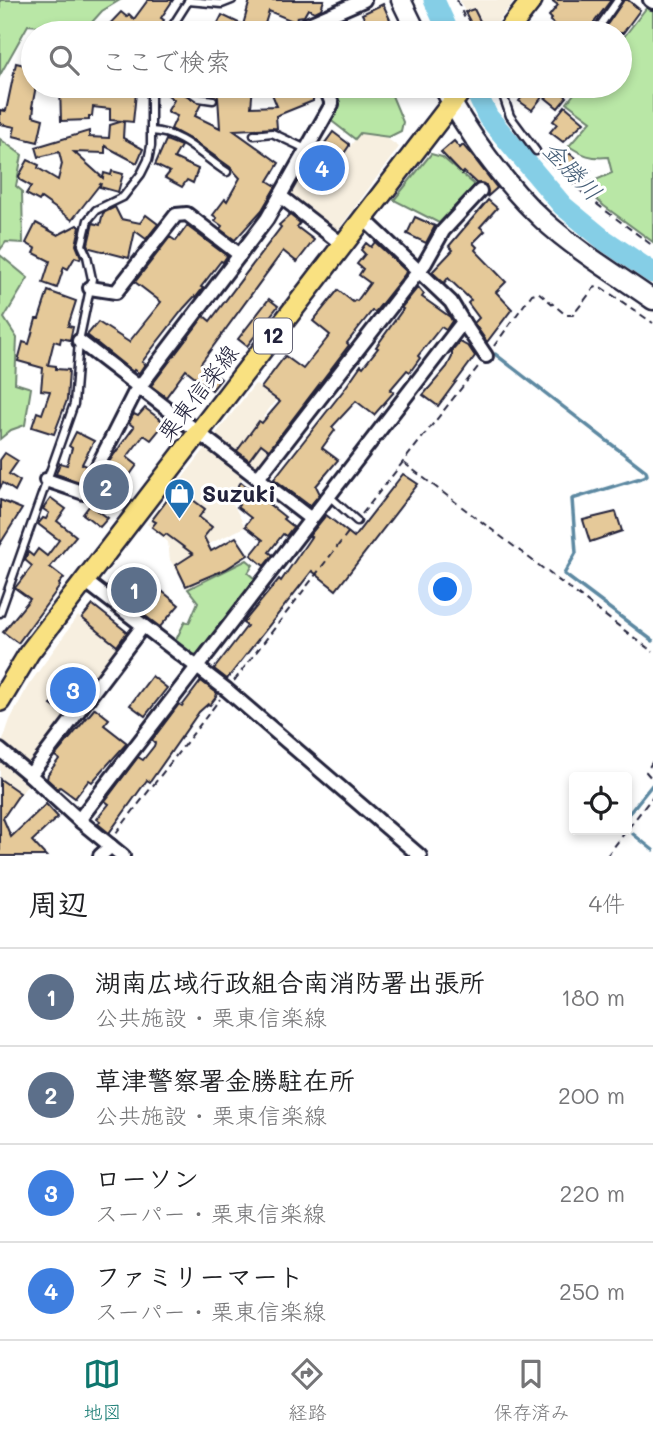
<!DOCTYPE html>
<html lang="ja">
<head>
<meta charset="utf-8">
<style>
  :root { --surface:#fff; --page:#f6f6f6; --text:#202124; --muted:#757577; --line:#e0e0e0; --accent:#0f766e }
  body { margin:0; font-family:Mali,"Klee One",sans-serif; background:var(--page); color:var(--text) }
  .controls { position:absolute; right:21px; bottom:21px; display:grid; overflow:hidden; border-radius:7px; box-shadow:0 4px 10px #0003 }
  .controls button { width:63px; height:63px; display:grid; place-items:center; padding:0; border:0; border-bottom:2px solid var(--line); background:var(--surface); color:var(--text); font:35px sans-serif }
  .you { position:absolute; left:446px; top:590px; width:24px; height:24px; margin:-18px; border:5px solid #fff; border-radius:50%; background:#1a73e8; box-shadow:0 0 0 10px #1a73e833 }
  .badge { display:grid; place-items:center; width:46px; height:46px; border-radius:50%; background:var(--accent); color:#fff; font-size:23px; font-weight:700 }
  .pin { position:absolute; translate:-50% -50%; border:4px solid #fff; box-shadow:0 2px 7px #0006 }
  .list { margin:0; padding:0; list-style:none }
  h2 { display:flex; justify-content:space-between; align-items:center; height:91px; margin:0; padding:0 28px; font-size:30px }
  h2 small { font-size:23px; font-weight:400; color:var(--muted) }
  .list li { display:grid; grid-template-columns:46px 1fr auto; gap:21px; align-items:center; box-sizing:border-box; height:98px; padding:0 28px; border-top:2px solid var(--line) }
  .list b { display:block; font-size:26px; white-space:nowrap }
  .list p { margin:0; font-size:23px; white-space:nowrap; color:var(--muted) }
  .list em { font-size:23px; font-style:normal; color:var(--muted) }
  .icon { flex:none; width:38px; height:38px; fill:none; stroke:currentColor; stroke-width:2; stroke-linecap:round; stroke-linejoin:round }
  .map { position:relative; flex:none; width:653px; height:856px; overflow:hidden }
  .search { position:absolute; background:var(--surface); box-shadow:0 4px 10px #0003; left:21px; right:21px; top:21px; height:77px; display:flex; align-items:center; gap:18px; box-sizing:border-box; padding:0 24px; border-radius:38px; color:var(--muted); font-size:26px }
  .sheet { height:483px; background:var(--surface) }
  nav { display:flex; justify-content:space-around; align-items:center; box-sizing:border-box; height:98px; border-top:2px solid var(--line); background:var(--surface); font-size:19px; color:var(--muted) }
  nav a { display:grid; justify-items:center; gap:4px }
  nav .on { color:var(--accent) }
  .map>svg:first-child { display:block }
  .built { fill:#f7efe0 }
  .green { fill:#b9e7a6; stroke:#6e8470; stroke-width:2 }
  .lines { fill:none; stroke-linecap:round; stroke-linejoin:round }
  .stream { stroke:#5d89a2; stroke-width:3.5 }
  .river { stroke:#85cee6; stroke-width:21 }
  .building { fill:#e5c999; stroke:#22223b; stroke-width:2 }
  .lane-casing { stroke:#22223b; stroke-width:11 }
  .street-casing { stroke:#22223b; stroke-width:18 }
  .secondary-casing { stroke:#22223b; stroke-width:23 }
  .primary-casing { stroke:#22223b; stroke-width:24 }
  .path { stroke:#22223b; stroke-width:2; stroke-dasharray:7 5; stroke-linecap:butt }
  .lane { stroke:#fff; stroke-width:6 }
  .street { stroke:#fff; stroke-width:12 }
  .secondary { stroke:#fff; stroke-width:18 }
  .primary { stroke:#f9e181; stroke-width:19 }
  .labels { text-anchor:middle; stroke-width:6; stroke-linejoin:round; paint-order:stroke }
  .shield { fill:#fff; stroke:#646476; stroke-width:2 }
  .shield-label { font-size:21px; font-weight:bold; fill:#22223b }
  .street-label { font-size:23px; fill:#22223b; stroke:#fff }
  .poi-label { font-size:23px; font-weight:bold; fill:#22223b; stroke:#fff; text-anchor:start }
  .water-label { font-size:24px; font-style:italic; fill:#455e77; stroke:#fff }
</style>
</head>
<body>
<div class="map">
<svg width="653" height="856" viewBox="0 0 653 856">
  <rect width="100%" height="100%" fill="#fff"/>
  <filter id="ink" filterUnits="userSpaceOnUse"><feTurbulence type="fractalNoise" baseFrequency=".0143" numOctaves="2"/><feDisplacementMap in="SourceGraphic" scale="14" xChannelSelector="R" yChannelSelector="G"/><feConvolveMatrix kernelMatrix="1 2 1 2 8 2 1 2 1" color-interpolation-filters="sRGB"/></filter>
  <g filter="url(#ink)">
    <!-- built -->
    <g class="built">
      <polygon points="460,0 515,0 489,33 476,33 472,30"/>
      <polygon points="360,133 385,137 399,147 339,229 333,230 289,197 288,192 318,139 342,157"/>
      <polygon points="255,384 276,400 263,417 284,434 259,467 253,468 217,439 216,434"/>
      <polygon points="211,448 245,475 229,496 245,527 209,544 223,572 188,589 170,560 168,542 147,524 205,449"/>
      <polygon points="78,616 119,648 27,768 1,746 10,720 28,686"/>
      <polygon points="0,755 28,784 0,823"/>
    </g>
    <!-- green -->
    <g class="green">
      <polygon points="0,0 120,0 102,11 85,30 28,25 0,75"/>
      <path d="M647,7l6,4v231l-49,-36 -22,-20 30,-13 -4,-16c-16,2 -26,-2 -39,-11l22,-25 -24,-18 13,-17h40v-44z"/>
      <polygon points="364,86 388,86 403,122 401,131 389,137 360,133 355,139 329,119 337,104 336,97"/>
      <polygon points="0,139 22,155 16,186 22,191 23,243 6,242 0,250"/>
      <polygon points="431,154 442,157 475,185 439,223 394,200"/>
      <polygon points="0,255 28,278 4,318 17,338 15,383 31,388 25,425 11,430 0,439"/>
      <polygon points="247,560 253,565 248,573 255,579 197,654 192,655 175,642 185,621 189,623 198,602 188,589"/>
    </g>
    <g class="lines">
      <!-- stream -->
      <g class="stream">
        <polyline points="495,354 646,471 647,475 644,477 572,499 576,553 564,574 653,641"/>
        <polyline points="627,816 652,785"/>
        <polyline points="633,834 653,850"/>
      </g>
      <!-- river -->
      <g class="river">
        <polyline points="434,0 449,33"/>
        <polyline points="473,86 488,117 563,206 603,239 653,273"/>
      </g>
    </g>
    <!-- building -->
    <g class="building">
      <polygon points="148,0 173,0 161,18 164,20 156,33 101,33 121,12 127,17 129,14 134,19"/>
      <polygon points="250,0 324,0 321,9 315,12 308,9 304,16 297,17 295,22 269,11 262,33 213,33 222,15 243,25"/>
      <polygon points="551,0 611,0 586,33 564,33 550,21 552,19 549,16 558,5"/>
      <polygon points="624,0 628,0 640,10 623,33 604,33 602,32"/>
      <polygon points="383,4 396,33 334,33 365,20 362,14"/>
      <polygon points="474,9 480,21 494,33 479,33 474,29 465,12"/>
      <polygon points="16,63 33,67 33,86 36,86 32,107 34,107 33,116 43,119 38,142 13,136 15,127 0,124 0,110 6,111"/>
      <polygon points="60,86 100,89 100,86 119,86 119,90 136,93 133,122 124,121 123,138 143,149 137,163 105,146 105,153 74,152 103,178 104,173 111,175 112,171 123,174 118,192 100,187 101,183 72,220 41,198 39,201 26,194 31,186 20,180 19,176 28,160 39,165 38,168 58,180 62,164 59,152 39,157 36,147 89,131 89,137 109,138 110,125 123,121 110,120 110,109 93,107 92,116 89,116 89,120 61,121"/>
      <polygon points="157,86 176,86 179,91 201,104 195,116 220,128 218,97 201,93 192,86 253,86 251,107 277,106 272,94 292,86 312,86 317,97 313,98 313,101 276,116 277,128 233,130 279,163 268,181 276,186 262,210 235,240 220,229 222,226 215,221 217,218 213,215 225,199 227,201 240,178 230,167 195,142 171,129 177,116 167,112 174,100"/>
      <polygon points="506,86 553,86 567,97 558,108 543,96 532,110 519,101 522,97"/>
      <polygon points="565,106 584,122 563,142 550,132 557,124 553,121"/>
      <polygon points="333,132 349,144 349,146 325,181 323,180 318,187 303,176 327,145 325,143"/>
      <polygon points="166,140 181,146 174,158 198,169 193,183 187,180 182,187 165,178 170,172 155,165"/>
      <polygon points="454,141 460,148 463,145 474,158 497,188 488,196 486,185 476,183 464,172 462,174 441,152"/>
      <polygon points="569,153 591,171 578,185 557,167"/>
      <polygon points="488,200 497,208 480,227 485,231 473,243 477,247 475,250 506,282 496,292 512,309 487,342 474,323 479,318 468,303 471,300 448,278 444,283 432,272 453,250 449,246"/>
      <polygon points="115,207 121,219 140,223 146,215 158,224 146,239 135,231 129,258 90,248 88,244 93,223 100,225 103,213"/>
      <polygon points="290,215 300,223 297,227 314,240 297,262 283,251 201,363 221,379 212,390 186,370 166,397 151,386 204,316 210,321 281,227 279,225"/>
      <polygon points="415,217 435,226 426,243 407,234"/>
      <polygon points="36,223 58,235 77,225 80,227 76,245 81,257 80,259 75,257 68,269 64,267 57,288 43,283 50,261 34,253 36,249 26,243"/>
      <polygon points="187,226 227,256 223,262 221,261 201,287 203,288 196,297 195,296 184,308 155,345 142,362 145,364 139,373 134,370 133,372 87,335 98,322 129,342 161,302 135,282 170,237 176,241"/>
      <polygon points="375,242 406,271 405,274 375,312 372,311 360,326 347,343 349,345 269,450 261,444 249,460 237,451 259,421 262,423 280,402 261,388 285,356 303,369 330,335 313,321 338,290 353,302 355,300 357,301 370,283 359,275 363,269 357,264 365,254 361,250 366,243 371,247"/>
      <polygon points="418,287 424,294 422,297 450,317 452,321 446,330 441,327 418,356 420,358 410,372 407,370 390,390 394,392 374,415 356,401 332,427 335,430 322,448 338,460 316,486 320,494 310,506 274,479 343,391 361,365 363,367 378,348 376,347 403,309 401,308"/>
      <polygon points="48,291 76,301 68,326 73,327 70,340 61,338 60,343 54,341 48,365 56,366 56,369 69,370 67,400 54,434 32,427 37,412 42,414 50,391 41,390 43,368 18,361 23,342 29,344 36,319 39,319"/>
      <polygon points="269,299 278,306 247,346 238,339"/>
      <polygon points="460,342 469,347 475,356 438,406 423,395 447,367 452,357 452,351"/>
      <polygon points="145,408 165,423 151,440 144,435 127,457 137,465 129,476 125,473 113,488 116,490 111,498 108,496 104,501 94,493 114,465 109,462 113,456 134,427 129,423 132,417 134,414 138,416"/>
      <polygon points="76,432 94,441 82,464 87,466 80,482 56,474 60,463 67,465 72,448 69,446"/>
      <polygon points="5,453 18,461 9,474 20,481 15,491 3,483 0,488 0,460"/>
      <polygon points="403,474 418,484 336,590 312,571 227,679 214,669 247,626 243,623 279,579 281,581 311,537 309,536 326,515 354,537"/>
      <polygon points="241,482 285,517 283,519 293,527 286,536 283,534 269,552 273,555 264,566 251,555 263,540 245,526 251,518 237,507 239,505 231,498"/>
      <polygon points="185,494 205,509 199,517 212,527 204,537 211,551 236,537 248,555 226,569 186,586 176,565 193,554 166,534 164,536 152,527 156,522 152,520 171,495 179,502"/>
      <polygon points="51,498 66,509 57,521 76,536 50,567 64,578 59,584 60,586 18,643 3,632 30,599 15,588 32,566 25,560 28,552 33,556 38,549 47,556 59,540 38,524 43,518 46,519 49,513 43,509"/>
      <polygon points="0,500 22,509 0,544"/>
      <polygon points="90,505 108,518 100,527 83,514"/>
      <polygon points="616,512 622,531 590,542 583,520"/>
      <polygon points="120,569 153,595 158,588 179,605 160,627 107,587"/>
      <polygon points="93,605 127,632 117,646 82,618"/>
      <polygon points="74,673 88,684 65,715 51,705"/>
      <polygon points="152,676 167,688 145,716 130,705"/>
      <polygon points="201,681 217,693 216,697 210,705 208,704 199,712 150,782 147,780 109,833 98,824 100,821 97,819 109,804 105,801 138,757 143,760 154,746 155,743 152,740 179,704 182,706"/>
      <polygon points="95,708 109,719 104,725 127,743 92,782 89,780 75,798 60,787 58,789 47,779 48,774 59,759 55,756"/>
      <polygon points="0,779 20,793 3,818 11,837 46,804 58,817 32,841 46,856 0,856"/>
    </g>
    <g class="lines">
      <defs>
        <g id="lane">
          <polyline points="188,1 222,4 232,0"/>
          <polyline points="599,27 618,0"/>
          <polyline points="168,33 189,0"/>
          <polyline points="182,86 199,98 213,100"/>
          <polyline points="500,86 510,116 536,151"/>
          <path d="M151,131c31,1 52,26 76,41"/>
          <polyline points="254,135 272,133 306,149"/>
          <polyline points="329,496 357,521"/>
          <polyline points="0,613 74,404 79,341 92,279 87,256 82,245 88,220 96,210 123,197 141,174 148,160 151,146 151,86"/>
        </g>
        <g id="street">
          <polyline points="650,0 653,2"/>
          <polyline points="304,33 302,27 364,0"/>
          <polyline points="280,196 343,245"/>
          <polyline points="90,288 116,292 176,215 187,214 240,255"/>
          <polyline points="463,322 486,356"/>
          <polyline points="79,341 311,519"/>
          <polyline points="258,478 425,263 443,231 480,191"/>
          <polyline points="46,480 84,493 134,394 267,219 332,104 325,86"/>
          <polyline points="85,581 227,690 420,856"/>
          <polyline points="0,750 30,775"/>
          <polyline points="79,820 30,775 143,626"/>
          <polyline points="100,856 111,846"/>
          <polyline points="123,856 79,820 463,322 451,302 364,219"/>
        </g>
        <g id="secondary">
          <polyline points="401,0 417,33"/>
          <path d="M443,86c22,44 64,101 100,134 33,30 73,54 110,80"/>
        </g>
        <g id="primary">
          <polyline points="506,33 532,0"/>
          <polyline points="0,701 29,653 465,86"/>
        </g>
      </defs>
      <!-- lane casing -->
      <use href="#lane" class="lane-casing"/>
      <!-- street casing -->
      <use href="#street" class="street-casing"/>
      <!-- secondary casing -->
      <use href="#secondary" class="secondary-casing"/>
      <!-- primary casing -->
      <use href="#primary" class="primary-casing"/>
      <!-- path -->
      <g class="path">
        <polyline points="457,0 471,33"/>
        <polyline points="542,157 590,199 653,246"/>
        <polyline points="494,346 532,294 538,292 566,315 573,315 594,288 599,286 653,323"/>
        <polyline points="404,463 653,652"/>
        <polyline points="362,514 478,367"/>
        <polyline points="234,681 350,530"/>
        <polyline points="653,761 646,772 653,780"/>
        <polyline points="116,833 220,699"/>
        <polyline points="607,856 653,796"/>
      </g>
      <!-- lane -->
      <use href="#lane" class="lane"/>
      <!-- street -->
      <use href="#street" class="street"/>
      <!-- secondary -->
      <use href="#secondary" class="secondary"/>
      <!-- primary -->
      <use href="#primary" class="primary"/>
    </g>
  </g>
  <!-- icons -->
  <defs>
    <symbol id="shop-pin" viewBox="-11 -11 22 30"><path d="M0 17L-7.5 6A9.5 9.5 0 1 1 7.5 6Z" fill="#1f6fb2" stroke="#fff"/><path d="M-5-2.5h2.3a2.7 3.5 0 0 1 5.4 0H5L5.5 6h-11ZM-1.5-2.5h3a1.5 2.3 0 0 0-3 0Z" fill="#fff"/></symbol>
  </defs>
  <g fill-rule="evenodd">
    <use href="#shop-pin" x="162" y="476" width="35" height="47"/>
  </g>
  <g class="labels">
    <!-- shield labels -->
    <rect class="shield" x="254" y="318.5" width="38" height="35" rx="5"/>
    <g class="shield-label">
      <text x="273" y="343">12</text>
    </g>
    <!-- street labels -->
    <g class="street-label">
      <text transform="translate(198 393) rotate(-52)" y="8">栗東信楽線</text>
    </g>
    <!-- poi labels -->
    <g class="poi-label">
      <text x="202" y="502">Suzuki</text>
    </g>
    <!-- water labels -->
    <g class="water-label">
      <text transform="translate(572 171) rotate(46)" y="8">金勝川</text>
    </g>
  </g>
</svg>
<div class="controls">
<button><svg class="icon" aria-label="locate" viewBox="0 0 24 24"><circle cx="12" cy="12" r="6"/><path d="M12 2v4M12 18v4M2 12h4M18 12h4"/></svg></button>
</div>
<div class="you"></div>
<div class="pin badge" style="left:134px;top:590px;background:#5c6f8a">1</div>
<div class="pin badge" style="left:106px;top:487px;background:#5c6f8a">2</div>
<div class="pin badge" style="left:73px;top:690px;background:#3f7fe0">3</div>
<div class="pin badge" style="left:322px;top:168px;background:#3f7fe0">4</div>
<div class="search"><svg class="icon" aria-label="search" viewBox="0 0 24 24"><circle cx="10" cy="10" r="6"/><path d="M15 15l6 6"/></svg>ここで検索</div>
</div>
<section class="sheet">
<h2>周辺<small>4件</small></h2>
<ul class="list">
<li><span class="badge" style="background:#5c6f8a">1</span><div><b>湖南広域行政組合南消防署出張所</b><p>公共施設 · 栗東信楽線</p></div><em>180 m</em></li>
<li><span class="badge" style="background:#5c6f8a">2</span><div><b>草津警察署金勝駐在所</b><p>公共施設 · 栗東信楽線</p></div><em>200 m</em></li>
<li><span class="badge" style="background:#3f7fe0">3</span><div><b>ローソン</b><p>スーパー · 栗東信楽線</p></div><em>220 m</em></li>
<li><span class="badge" style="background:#3f7fe0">4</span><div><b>ファミリーマート</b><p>スーパー · 栗東信楽線</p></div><em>250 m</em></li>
</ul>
</section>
<nav>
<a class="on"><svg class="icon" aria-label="map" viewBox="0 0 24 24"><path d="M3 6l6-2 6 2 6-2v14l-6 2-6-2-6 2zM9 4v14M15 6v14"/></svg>地図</a>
<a><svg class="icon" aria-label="directions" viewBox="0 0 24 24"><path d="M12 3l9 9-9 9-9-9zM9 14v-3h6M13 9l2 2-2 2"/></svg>経路</a>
<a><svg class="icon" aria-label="saved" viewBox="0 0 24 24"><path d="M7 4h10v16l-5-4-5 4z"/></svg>保存済み</a>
</nav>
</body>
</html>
